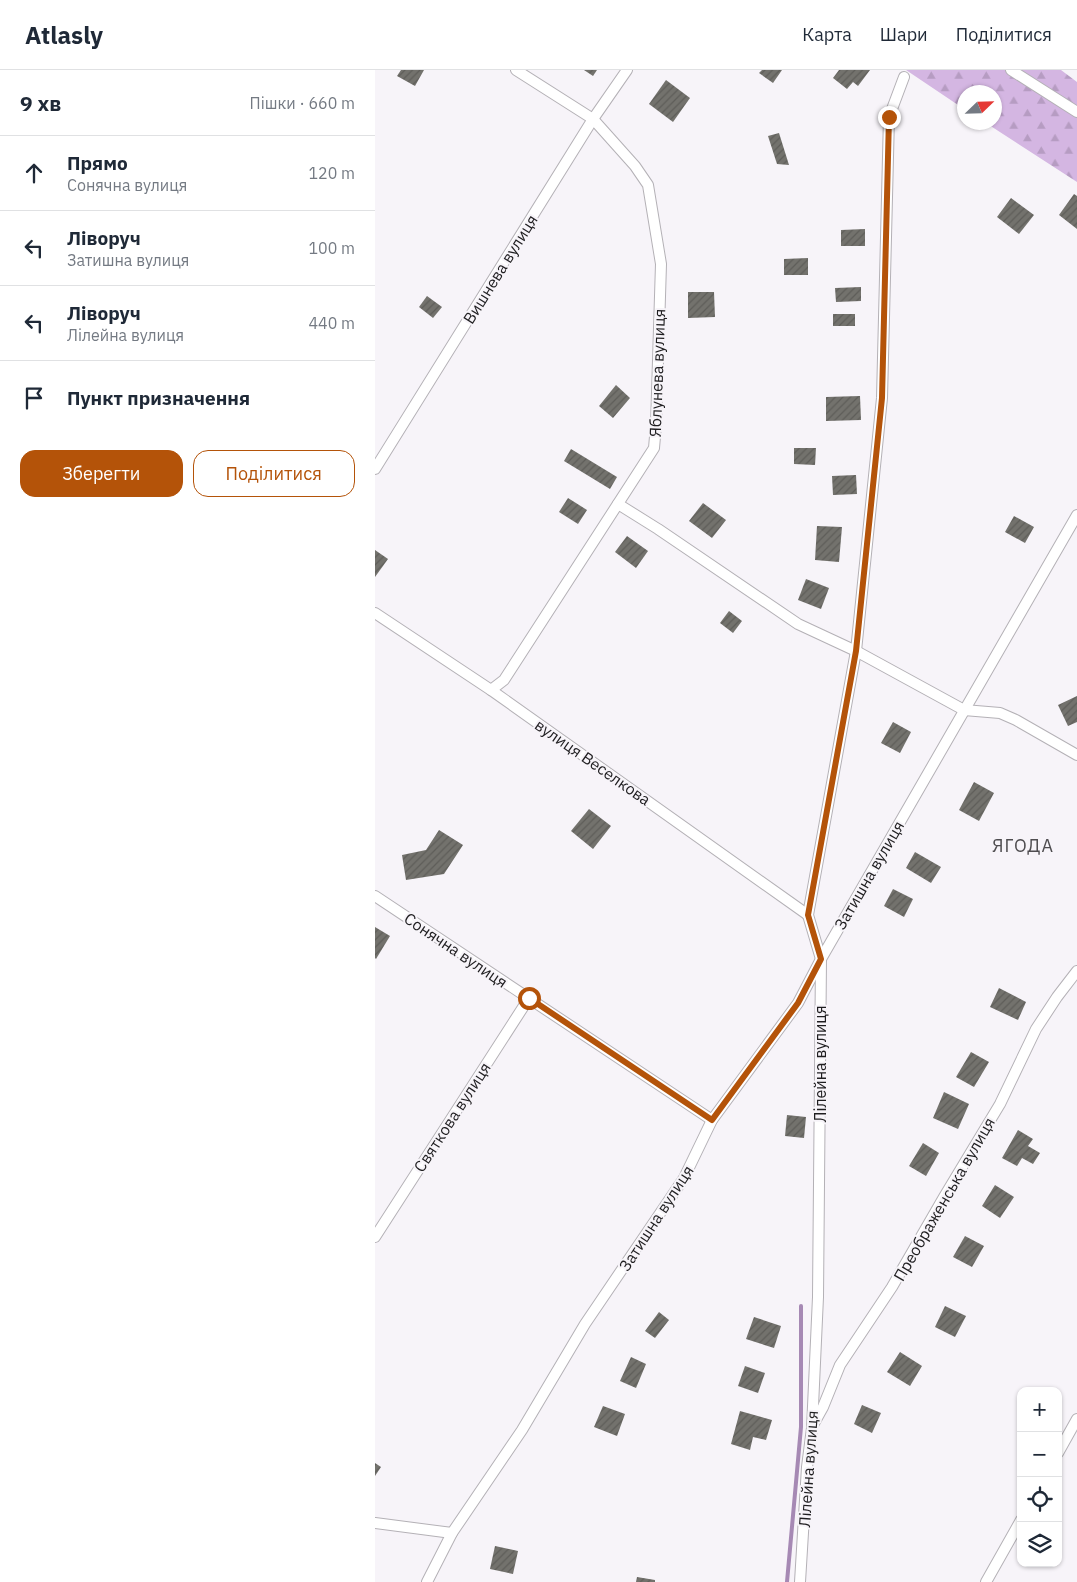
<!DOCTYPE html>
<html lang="uk">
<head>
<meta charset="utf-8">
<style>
  :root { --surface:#fff; --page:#f2f2f3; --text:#1f2937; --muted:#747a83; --line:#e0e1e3; --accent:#b45309 }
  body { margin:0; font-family:"IBM Plex Sans",sans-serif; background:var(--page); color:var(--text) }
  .controls { position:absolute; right:15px; bottom:15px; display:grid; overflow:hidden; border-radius:10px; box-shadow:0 1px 4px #0004 }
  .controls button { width:45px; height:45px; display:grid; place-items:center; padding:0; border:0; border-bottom:1px solid var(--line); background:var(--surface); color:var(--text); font:25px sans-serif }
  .compass { position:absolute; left:582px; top:15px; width:45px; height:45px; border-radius:50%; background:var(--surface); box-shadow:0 1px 4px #0004; rotate:67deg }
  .stop { position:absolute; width:15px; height:15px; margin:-11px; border:4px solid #b45309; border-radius:50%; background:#fff }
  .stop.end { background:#b45309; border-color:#fff; box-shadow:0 1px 5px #0008 }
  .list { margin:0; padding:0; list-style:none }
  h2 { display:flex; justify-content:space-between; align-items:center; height:65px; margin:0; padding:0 20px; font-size:21px }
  h2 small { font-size:16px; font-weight:400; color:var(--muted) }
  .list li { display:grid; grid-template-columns:32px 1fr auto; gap:15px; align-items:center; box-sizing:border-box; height:75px; padding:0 20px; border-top:1px solid var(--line) }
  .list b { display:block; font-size:19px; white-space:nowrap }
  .list p { margin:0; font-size:16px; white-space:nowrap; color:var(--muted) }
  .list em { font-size:16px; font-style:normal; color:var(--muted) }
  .actions { display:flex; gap:10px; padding:15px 20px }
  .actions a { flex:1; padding:11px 0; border:1px solid var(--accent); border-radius:15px; text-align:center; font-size:18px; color:var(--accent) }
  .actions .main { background:var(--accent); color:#fff }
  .icon { flex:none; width:28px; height:28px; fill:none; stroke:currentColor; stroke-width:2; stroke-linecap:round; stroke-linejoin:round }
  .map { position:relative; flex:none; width:702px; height:1512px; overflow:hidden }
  header { display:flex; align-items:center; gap:30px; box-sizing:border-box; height:70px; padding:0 25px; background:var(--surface); border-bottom:1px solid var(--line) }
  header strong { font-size:24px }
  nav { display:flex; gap:28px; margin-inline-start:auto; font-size:18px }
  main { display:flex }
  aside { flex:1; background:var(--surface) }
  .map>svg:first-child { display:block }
  .forest { fill:url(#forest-firs) }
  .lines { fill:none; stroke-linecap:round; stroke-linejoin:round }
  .stream { stroke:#a689b4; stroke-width:4 }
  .building { fill:url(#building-hatch) }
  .minor-casing { stroke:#b4b1b6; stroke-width:12 }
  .minor { stroke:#fff; stroke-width:10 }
  .route { stroke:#b45309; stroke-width:6 }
  .labels { text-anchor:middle; stroke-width:4; stroke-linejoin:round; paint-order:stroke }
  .street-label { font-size:16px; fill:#1f1e20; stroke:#f7f4f9 }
  .neighbourhood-label { font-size:18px; letter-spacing:1px; fill:#4f4d50; stroke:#f7f4f9 }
</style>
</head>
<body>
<header>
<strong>Atlasly</strong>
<nav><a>Карта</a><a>Шари</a><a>Поділитися</a></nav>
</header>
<main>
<aside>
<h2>9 хв<small>Пішки · 660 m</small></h2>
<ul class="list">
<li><svg class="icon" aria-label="ahead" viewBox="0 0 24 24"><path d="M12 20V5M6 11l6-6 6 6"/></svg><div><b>Прямо</b><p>Сонячна вулиця</p></div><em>120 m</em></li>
<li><svg class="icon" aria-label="left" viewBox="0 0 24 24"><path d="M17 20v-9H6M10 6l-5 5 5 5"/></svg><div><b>Ліворуч</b><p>Затишна вулиця</p></div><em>100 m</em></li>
<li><svg class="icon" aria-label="left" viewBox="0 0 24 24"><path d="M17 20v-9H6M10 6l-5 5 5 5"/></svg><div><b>Ліворуч</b><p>Лілейна вулиця</p></div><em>440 m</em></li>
<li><svg class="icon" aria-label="arrive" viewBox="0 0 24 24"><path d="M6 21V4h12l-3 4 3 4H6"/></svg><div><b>Пункт призначення</b></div></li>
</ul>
<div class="actions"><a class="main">Зберегти</a><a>Поділитися</a></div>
</aside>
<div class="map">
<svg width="702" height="1512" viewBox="0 0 702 1512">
  <defs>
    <pattern id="forest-firs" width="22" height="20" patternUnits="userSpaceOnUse" patternTransform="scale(1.25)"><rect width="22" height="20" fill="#d4b6e2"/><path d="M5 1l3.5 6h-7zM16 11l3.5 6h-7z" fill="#b69cc2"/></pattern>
    <pattern id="building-hatch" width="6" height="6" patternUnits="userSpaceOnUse" patternTransform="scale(1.25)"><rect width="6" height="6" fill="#73726d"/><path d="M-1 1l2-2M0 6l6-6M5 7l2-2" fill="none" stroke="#5e5d59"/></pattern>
  </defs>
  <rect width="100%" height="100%" fill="#f7f4f9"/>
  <!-- forest -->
  <polygon class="forest" points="531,0 686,0 702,12 702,112 611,53 620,52 620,22 590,22 589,39"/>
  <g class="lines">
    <!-- stream -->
    <polyline class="stream" points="412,1512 426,1357 426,1236"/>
  </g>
  <!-- building -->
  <g class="building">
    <polygon points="26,0 49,0 40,16 22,6"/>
    <polygon points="209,0 222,0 218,6"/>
    <polygon points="387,0 407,0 398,13 384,3"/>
    <polygon points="464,0 495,0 483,16 478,12 472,19 458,8"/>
    <polygon points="291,10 315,28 298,52 274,34"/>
    <polygon points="404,63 414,95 402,94 393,66"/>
    <polygon points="699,124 702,126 702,159 684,145"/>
    <polygon points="636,128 659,145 644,164 622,147"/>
    <polygon points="490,159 490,176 466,176 466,160"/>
    <polygon points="433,188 433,205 409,205 409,189"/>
    <polygon points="486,217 486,231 461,232 460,218"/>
    <polygon points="313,222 339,222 340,247 313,248"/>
    <polygon points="52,226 67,237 58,248 44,237"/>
    <rect x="458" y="244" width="22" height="12"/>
    <polygon points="241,315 255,328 238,348 224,336"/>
    <polygon points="485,326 486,350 451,351 451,327"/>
    <polygon points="419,378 441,378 440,395 419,394"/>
    <polygon points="196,379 242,407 235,419 189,391"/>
    <polygon points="481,405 482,424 458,425 457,406"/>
    <polygon points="193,428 212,440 203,454 184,442"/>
    <polygon points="328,433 351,450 337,468 314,451"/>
    <polygon points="639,446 659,457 650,473 630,462"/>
    <polygon points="442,456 467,457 464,492 440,490"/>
    <polygon points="252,466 273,481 261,498 240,482"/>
    <polygon points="0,480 13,489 0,507"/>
    <polygon points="431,509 454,518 446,539 423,530"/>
    <polygon points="354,541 367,551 358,563 345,553"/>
    <polygon points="702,626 702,652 693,656 683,635"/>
    <polygon points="518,652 536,662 525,683 506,673"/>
    <polygon points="599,712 619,723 604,751 584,740"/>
    <polygon points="214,739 236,756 218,779 196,761"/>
    <polygon points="64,760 88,775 69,804 31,810 27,785 51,780"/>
    <polygon points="540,782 566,797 556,813 531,798"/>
    <polygon points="518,819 538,829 529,847 509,836"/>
    <polygon points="0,857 15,866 1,889 0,888"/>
    <polygon points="624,918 651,932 643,950 615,937"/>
    <polygon points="596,982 614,992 599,1017 581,1007"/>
    <polygon points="569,1022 594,1034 583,1059 558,1048"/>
    <polygon points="412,1045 431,1047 429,1068 410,1066"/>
    <polygon points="643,1060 658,1069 653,1076 665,1083 658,1094 647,1088 642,1096 627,1088"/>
    <polygon points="548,1073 564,1083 551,1106 534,1096"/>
    <polygon points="620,1115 639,1127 625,1148 607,1136"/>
    <polygon points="590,1166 609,1176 597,1197 578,1187"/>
    <polygon points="570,1236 591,1246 580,1267 560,1257"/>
    <polygon points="284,1242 294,1250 280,1268 270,1261"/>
    <polygon points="379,1247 406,1256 399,1278 371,1269"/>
    <polygon points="525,1282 547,1296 535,1316 512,1302"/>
    <polygon points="256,1287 271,1294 261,1318 245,1311"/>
    <polygon points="370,1296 390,1303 383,1323 363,1316"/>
    <polygon points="487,1335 506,1343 497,1363 479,1354"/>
    <polygon points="228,1336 250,1344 242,1366 219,1357"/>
    <polygon points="365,1341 397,1350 391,1370 378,1367 375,1380 356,1374"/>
    <polygon points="0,1393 6,1397 0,1406"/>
    <polygon points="120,1476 143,1481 138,1504 115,1499"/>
    <polygon points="262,1507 280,1510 280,1512 261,1512"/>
  </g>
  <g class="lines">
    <defs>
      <g id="minor">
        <polyline points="636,0 702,42"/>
        <polyline points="0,399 218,49 252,0"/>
        <polyline points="243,434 283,459 423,554 481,581 589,640 625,643 641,650 702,685"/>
        <polyline points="0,543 116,620 433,845"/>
        <polyline points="116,620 129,610 279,378 281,355 286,194 273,115 260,96 218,49 141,0"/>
        <polyline points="0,826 337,1050"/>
        <polyline points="0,1167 154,928"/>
        <polyline points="438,1355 448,1337 465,1295 517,1217 569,1127 625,1034 661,959 682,927 702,901"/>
        <polyline points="683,1383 702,1349"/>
        <polyline points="0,1453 77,1463"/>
        <polyline points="52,1512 77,1463 147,1360 210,1254 309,1108 337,1050 423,933 446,889 702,445"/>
        <polyline points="425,1512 432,1397 437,1358 443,1227 446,889 433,845 481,581 507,328 514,47 529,7"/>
        <polyline points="611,1512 646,1450"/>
      </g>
    </defs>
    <!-- minor casing -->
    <use href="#minor" class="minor-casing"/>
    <!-- minor -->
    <use href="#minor" class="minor"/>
  </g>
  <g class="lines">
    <!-- route -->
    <polyline class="route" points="154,928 337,1050 423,933 446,889 433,845 481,581 507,328 514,47"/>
  </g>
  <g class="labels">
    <!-- street labels -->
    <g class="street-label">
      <text transform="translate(125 199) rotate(-58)" y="6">Вишнева вулиця</text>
      <text transform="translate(282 303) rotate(-88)" y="6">Яблунева вулиця</text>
      <text transform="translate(218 692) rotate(35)" y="6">вулиця Веселкова</text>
      <text transform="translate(494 805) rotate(-60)" y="6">Затишна вулиця</text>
      <text transform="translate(81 880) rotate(34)" y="6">Сонячна вулиця</text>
      <text transform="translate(445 994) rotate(-90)" y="6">Лілейна вулиця</text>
      <text transform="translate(77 1047) rotate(-57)" y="6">Святкова вулиця</text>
      <text transform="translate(569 1129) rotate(-60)" y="6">Преображенська вулиця</text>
      <text transform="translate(281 1148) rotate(-57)" y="6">Затишна вулиця</text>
      <text transform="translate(433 1399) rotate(-86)" y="6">Лілейна вулиця</text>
    </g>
    <!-- neighbourhood labels -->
    <g class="neighbourhood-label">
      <text x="648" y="782">ЯГОДА</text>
    </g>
  </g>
</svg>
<div class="controls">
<button>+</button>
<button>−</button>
<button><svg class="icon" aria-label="locate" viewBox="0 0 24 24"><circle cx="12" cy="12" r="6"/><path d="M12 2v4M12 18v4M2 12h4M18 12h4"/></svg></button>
<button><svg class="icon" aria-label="layers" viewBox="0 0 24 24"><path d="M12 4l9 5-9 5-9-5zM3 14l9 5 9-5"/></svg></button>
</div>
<svg class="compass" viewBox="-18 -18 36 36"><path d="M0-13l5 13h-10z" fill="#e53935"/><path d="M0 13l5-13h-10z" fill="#747a83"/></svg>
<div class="stop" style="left:154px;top:928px"></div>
<div class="stop end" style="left:514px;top:47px"></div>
</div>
</main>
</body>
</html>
